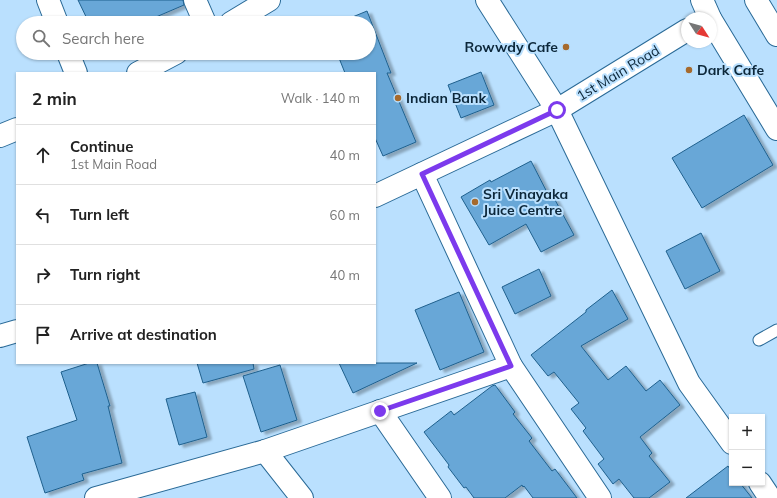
<!DOCTYPE html>
<html lang="en">
<head>
<meta charset="utf-8">
<style>
  :root { --surface:#fff; --page:#f2f2f2; --text:#222; --muted:#767676; --line:#e0e0e0 }
  body { margin:0; font-family:Mulish,sans-serif; background:var(--page); color:var(--text) }
  .controls { position:absolute; right:12px; bottom:12px; display:grid; overflow:hidden; border-radius:0px; box-shadow:0 1px 3px #0004 }
  .controls button { width:36px; height:36px; display:grid; place-items:center; padding:0; border:0; border-bottom:1px solid var(--line); background:var(--surface); color:var(--text); font:20px sans-serif }
  .compass { position:absolute; left:681px; top:12px; width:36px; height:36px; border-radius:50%; background:var(--surface); box-shadow:0 1px 3px #0004; rotate:126deg }
  .stop { position:absolute; width:12px; height:12px; margin:-9px; border:3px solid #7c3aed; border-radius:50%; background:#fff }
  .stop.end { background:#7c3aed; border-color:#fff; box-shadow:0 1px 4px #0008 }
  .list { margin:0; padding:0; list-style:none }
  h2 { display:flex; justify-content:space-between; align-items:center; height:52px; margin:0; padding:0 16px; font-size:17px }
  h2 small { font-size:13px; font-weight:400; color:var(--muted) }
  .list li { display:grid; grid-template-columns:26px 1fr auto; gap:12px; align-items:center; box-sizing:border-box; height:60px; padding:0 16px; border-top:1px solid var(--line) }
  .list b { display:block; font-size:15px; white-space:nowrap }
  .list p { margin:0; font-size:13px; white-space:nowrap; color:var(--muted) }
  .list em { font-size:13px; font-style:normal; color:var(--muted) }
  .icon { flex:none; width:22px; height:22px; fill:none; stroke:currentColor; stroke-width:2; stroke-linecap:round; stroke-linejoin:round }
  .map { position:relative; flex:none; width:777px; height:498px; overflow:hidden }
  .search { position:absolute; background:var(--surface); box-shadow:0 1px 3px #0004; left:16px; top:16px; width:360px; height:44px; display:flex; align-items:center; gap:10px; box-sizing:border-box; padding:0 14px; border-radius:22px; color:var(--muted); font-size:15px }
  .panel { position:absolute; background:var(--surface); box-shadow:0 1px 3px #0004; left:16px; top:72px; width:360px; height:292px; border-radius:0px }
  .map>svg:first-child { display:block }
  .building { fill:#67a7d7; stroke:#1f608d; filter:url(#shadow) }
  .lines { fill:none; stroke-linecap:round; stroke-linejoin:round }
  .service-casing { stroke:#2a6a97; stroke-width:13 }
  .minor-casing { stroke:#2a6a97; stroke-width:24 }
  .secondary-casing { stroke:#2a6a97; stroke-width:24 }
  .primary-casing { stroke:#2a6a97; stroke-width:24 }
  .service { stroke:#fff; stroke-width:11 }
  .minor { stroke:#fff; stroke-width:22 }
  .secondary { stroke:#fff; stroke-width:22 }
  .primary { stroke:#fff; stroke-width:22 }
  .route { stroke:#7c3aed; stroke-width:5 }
  .poi-dot { fill:#a66a2d; stroke:#bae0fe; stroke-width:1.5 }
  .labels { text-anchor:middle; stroke-width:4; stroke-linejoin:round; paint-order:stroke }
  .poi-label { font-size:14px; font-weight:bold; fill:#0c273a; stroke:#bae0fe; text-anchor:start }
  .street-label { font-size:14px; fill:#0c273a; stroke:#bae0fe }
</style>
</head>
<body>
<div class="map">
<svg width="777" height="498" viewBox="0 0 777 498">
  <defs>
    <filter id="shadow"><feDropShadow dx="4.5" dy="2.5" stdDeviation="1" flood-color="#0004"/></filter>
  </defs>
  <rect width="100%" height="100%" fill="#bae0fe"/>
  <!-- building -->
  <g class="building">
    <polygon points="78,0 183,0 184,5 142,23 89,23"/>
    <polygon points="367,11 391,73 387,73 416,142 383,156 375,138 375,73 345,73 337,53 369,53 369,23 338,23"/>
    <polygon points="481,72 494,105 461,118 448,85"/>
    <polygon points="744,115 773,165 702,208 672,158"/>
    <polygon points="531,161 551,200 554,198 574,235 541,252 526,224 489,245 461,197 490,180 491,182"/>
    <polygon points="701,233 720,271 685,289 666,251"/>
    <polygon points="539,269 551,296 515,314 502,287"/>
    <polygon points="612,290 628,319 581,346 608,380 626,366 646,391 660,380 680,405 640,437 652,453 649,456 670,482 649,498 634,498 619,479 613,484 598,464 604,459 583,431 586,428 571,409 579,403 554,372 548,376 531,355 586,312 586,310"/>
    <polygon points="459,292 484,352 440,370 415,310"/>
    <polygon points="89,363 97,363 110,406 108,406 122,463 82,474 84,480 45,493 27,437 77,420 61,372"/>
    <polygon points="197,363 253,363 254,369 203,383"/>
    <polygon points="339,363 417,363 353,393"/>
    <polygon points="280,365 297,420 261,432 243,376"/>
    <polygon points="495,385 515,412 513,414 532,438 529,441 552,471 555,469 577,498 533,498 524,486 523,487 522,485 505,498 474,498 466,487 464,488 448,467 449,465 424,432 451,411 454,415 492,386"/>
    <polygon points="195,392 207,437 179,445 166,399"/>
    <polygon points="728,466 732,472 732,483 740,483 752,498 686,498"/>
  </g>
  <g class="lines">
    <defs>
      <polyline id="service" points="759,340 777,330"/>
      <g id="minor">
        <polyline points="48,0 57,23"/>
        <polyline points="195,0 205,23"/>
        <polyline points="487,0 557,110 689,383 732,443"/>
        <polyline points="231,23 269,0"/>
        <polyline points="68,53 76,73"/>
        <polyline points="138,73 176,53"/>
        <polyline points="0,136 17,129"/>
        <polyline points="511,366 600,498"/>
        <polyline points="380,411 440,498"/>
        <polyline points="265,451 302,498"/>
        <polyline points="760,483 770,498"/>
        <polyline points="96,498 265,451 511,366 422,174"/>
      </g>
      <g id="secondary">
        <polyline points="375,196 557,110 687,30"/>
        <polyline points="0,336 17,331"/>
      </g>
      <g id="primary">
        <polyline points="702,0 710,18"/>
        <polyline points="756,0 777,35"/>
        <polyline points="711,20 777,129"/>
      </g>
    </defs>
    <!-- service casing -->
    <use href="#service" class="service-casing"/>
    <!-- minor casing -->
    <use href="#minor" class="minor-casing"/>
    <!-- secondary casing -->
    <use href="#secondary" class="secondary-casing"/>
    <!-- primary casing -->
    <use href="#primary" class="primary-casing"/>
    <!-- service -->
    <use href="#service" class="service"/>
    <!-- minor -->
    <use href="#minor" class="minor"/>
    <!-- secondary -->
    <use href="#secondary" class="secondary"/>
    <!-- primary -->
    <use href="#primary" class="primary"/>
  </g>
  <g class="lines">
    <!-- route -->
    <polyline class="route" points="380,411 511,366 422,174 557,110"/>
  </g>
  <!-- markers -->
  <g class="poi-dot">
    <circle cx="566" cy="47" r="4"/>
    <circle cx="689" cy="70" r="4"/>
    <circle cx="398" cy="98" r="4"/>
    <circle cx="475" cy="202" r="4"/>
  </g>
  <g class="labels">
    <!-- poi labels -->
    <g class="poi-label">
      <text x="558" y="52" text-anchor="end">Rowwdy Cafe</text>
      <text x="697" y="75">Dark Cafe</text>
      <text x="406" y="103">Indian Bank</text>
      <text x="483" y="199">Sri Vinayaka<tspan x="483" dy="16">Juice Centre</tspan></text>
    </g>
    <!-- street labels -->
    <g class="street-label">
      <text transform="translate(618 73) rotate(-31)" y="5">1st Main Road</text>
    </g>
  </g>
</svg>
<div class="controls">
<button>+</button>
<button>−</button>
</div>
<svg class="compass" viewBox="-18 -18 36 36"><path d="M0-13l5 13h-10z" fill="#e53935"/><path d="M0 13l5-13h-10z" fill="#767676"/></svg>
<div class="stop" style="left:557px;top:110px"></div>
<div class="stop end" style="left:380px;top:411px"></div>
<div class="search"><svg class="icon" aria-label="search" viewBox="0 0 24 24"><circle cx="10" cy="10" r="6"/><path d="M15 15l6 6"/></svg>Search here</div>
<section class="panel">
<h2>2 min<small>Walk · 140 m</small></h2>
<ul class="list">
<li><svg class="icon" aria-label="ahead" viewBox="0 0 24 24"><path d="M12 20V5M6 11l6-6 6 6"/></svg><div><b>Continue</b><p>1st Main Road</p></div><em>40 m</em></li>
<li><svg class="icon" aria-label="left" viewBox="0 0 24 24"><path d="M17 20v-9H6M10 6l-5 5 5 5"/></svg><div><b>Turn left</b></div><em>60 m</em></li>
<li><svg class="icon" aria-label="right" viewBox="0 0 24 24"><path d="M7 20v-9h11M14 6l5 5-5 5"/></svg><div><b>Turn right</b></div><em>40 m</em></li>
<li><svg class="icon" aria-label="arrive" viewBox="0 0 24 24"><path d="M6 21V4h12l-3 4 3 4H6"/></svg><div><b>Arrive at destination</b></div></li>
</ul>
</section>
</div>
</body>
</html>
